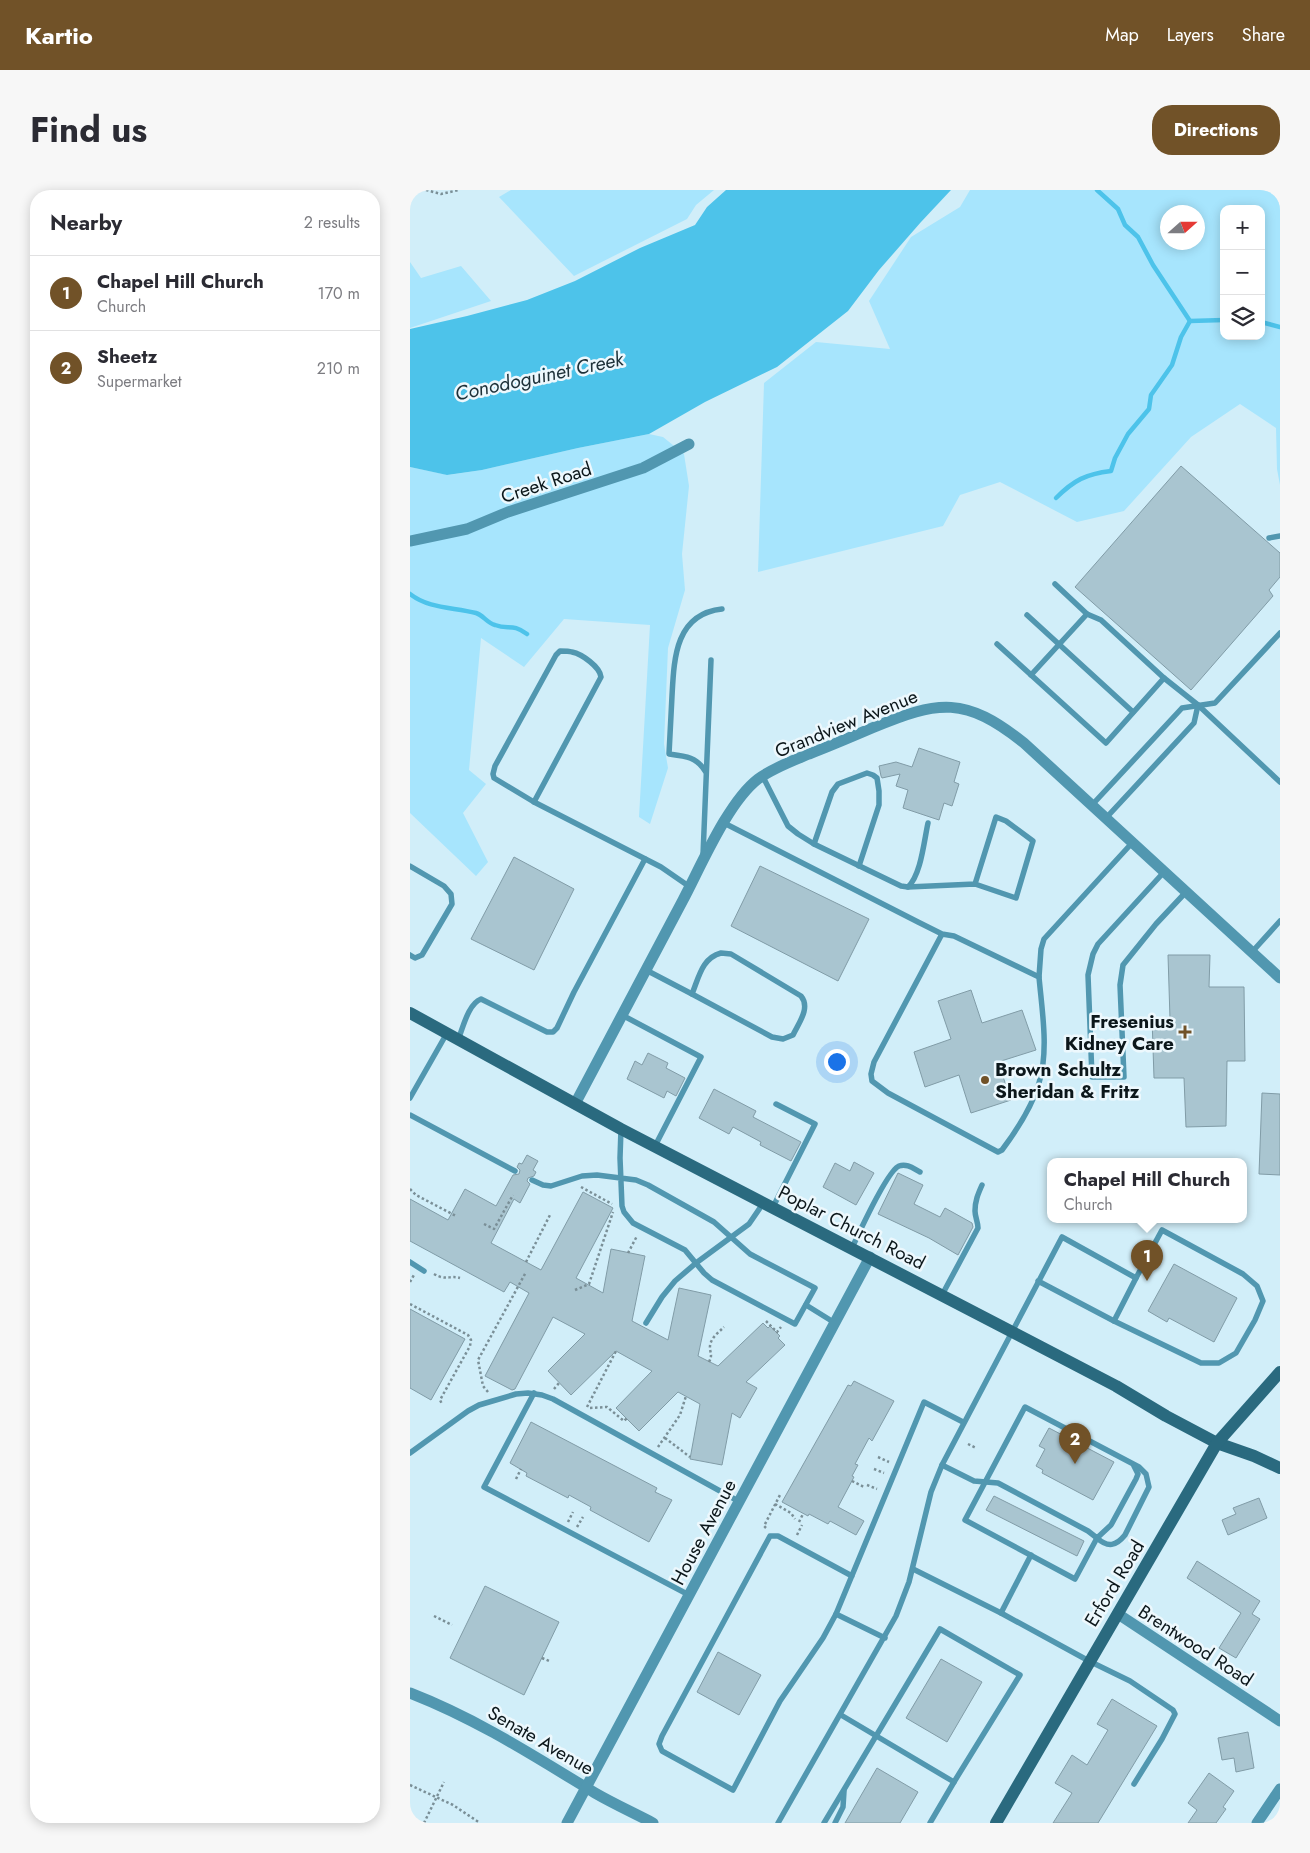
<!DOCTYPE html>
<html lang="en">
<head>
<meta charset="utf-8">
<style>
  :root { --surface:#fff; --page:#f7f7f7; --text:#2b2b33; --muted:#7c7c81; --line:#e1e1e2; --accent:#715228 }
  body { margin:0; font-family:Jost,sans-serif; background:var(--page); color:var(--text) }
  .controls { position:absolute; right:15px; top:15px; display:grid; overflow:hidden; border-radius:10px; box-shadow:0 2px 12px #0003 }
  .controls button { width:45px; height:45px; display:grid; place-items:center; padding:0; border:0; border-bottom:1px solid var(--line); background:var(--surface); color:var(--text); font:25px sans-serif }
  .compass { position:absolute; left:750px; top:15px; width:45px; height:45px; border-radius:50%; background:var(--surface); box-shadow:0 2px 12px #0003; rotate:69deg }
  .you { position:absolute; left:426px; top:871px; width:18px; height:18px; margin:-12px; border:4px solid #fff; border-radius:50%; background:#1a73e8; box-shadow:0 0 0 8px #1a73e833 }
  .badge { display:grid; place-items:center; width:32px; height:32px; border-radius:50%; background:var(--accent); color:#fff; font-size:16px; font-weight:700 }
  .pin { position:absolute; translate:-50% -41px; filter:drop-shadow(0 1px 2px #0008) }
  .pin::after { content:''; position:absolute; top:26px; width:18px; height:15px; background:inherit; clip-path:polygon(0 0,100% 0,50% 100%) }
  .popup { position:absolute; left:637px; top:968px; width:200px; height:65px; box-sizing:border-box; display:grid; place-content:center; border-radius:10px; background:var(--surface); filter:drop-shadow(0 1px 4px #0005); font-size:16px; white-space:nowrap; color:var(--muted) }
  .popup b { font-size:19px; color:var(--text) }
  .popup::after { content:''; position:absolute; left:50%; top:100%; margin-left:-10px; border:10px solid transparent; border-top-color:var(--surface) }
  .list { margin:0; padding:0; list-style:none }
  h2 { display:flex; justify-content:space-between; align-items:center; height:65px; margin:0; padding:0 20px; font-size:21px }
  h2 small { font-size:16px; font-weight:400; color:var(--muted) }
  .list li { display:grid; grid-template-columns:32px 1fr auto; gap:15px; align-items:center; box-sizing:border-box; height:75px; padding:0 20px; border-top:1px solid var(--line) }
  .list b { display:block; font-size:19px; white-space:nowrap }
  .list p { margin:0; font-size:16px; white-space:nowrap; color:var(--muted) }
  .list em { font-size:16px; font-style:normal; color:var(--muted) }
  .icon { flex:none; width:28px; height:28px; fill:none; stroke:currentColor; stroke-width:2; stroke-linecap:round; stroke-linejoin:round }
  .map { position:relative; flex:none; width:870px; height:1633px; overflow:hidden; border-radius:20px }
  header { display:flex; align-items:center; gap:30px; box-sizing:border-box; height:70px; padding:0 25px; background:var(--accent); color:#fff }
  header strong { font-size:24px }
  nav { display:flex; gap:28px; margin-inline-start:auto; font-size:18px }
  .intro { display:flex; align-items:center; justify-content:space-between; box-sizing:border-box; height:120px; padding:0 30px }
  h1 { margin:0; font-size:35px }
  .button { padding:12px 22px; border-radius:20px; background:var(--accent); color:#fff; font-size:18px; font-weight:700 }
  main { display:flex; gap:30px; padding:0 30px }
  aside { flex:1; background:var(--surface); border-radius:20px; box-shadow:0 2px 12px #0003 }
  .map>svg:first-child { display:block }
  .green { fill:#a7e5fd; fill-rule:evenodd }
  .water { fill:#4dc3ea }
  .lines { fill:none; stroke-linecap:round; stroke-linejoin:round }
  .stream { stroke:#4dc3ea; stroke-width:4.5 }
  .building { fill:#a9c5d0; stroke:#819ca7 }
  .path { stroke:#7a8f97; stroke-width:2.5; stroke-dasharray:2.5 2.5; stroke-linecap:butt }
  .lane { stroke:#5197b0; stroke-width:5.5 }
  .street { stroke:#5197b0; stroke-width:11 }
  .secondary { stroke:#2a6a7f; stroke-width:12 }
  .poi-dot { fill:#715228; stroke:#edf8fd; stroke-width:2 }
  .labels { text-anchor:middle; stroke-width:5; stroke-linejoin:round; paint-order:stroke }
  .street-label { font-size:19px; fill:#0c171b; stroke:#edf8fd }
  .poi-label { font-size:19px; font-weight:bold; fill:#0c171b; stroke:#edf8fd; text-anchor:end }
  .water-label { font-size:20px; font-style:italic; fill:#1d3139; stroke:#edf8fd }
</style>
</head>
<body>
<header>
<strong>Kartio</strong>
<nav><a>Map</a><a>Layers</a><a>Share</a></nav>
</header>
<div class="intro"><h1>Find us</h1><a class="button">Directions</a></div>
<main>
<aside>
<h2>Nearby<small>2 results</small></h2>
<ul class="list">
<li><span class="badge">1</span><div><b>Chapel Hill Church</b><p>Church</p></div><em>170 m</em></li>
<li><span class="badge">2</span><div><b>Sheetz</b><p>Supermarket</p></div><em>210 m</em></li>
</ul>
</aside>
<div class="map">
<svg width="870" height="1633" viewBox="0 0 870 1633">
  <rect width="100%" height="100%" fill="#d1eef9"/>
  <!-- green -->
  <g class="green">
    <polygon points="101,0 304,0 286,15 277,29 164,86 89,7"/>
    <path d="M560,0h310v295l-3,-16 -1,-41 -36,-24 -49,33 -67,74 -47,11 -77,-40 -40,13 -17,31 -185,46 6,-189 52,-41 74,7 -21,-48 42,-64 49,-30zM814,19h37v127h-37zM788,22v30h-30v-30z"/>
    <polygon points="0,72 11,88 51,76 81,111 0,138"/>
    <polygon points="239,244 253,247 274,264 279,296 272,364 275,400 258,458 254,554 258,578 240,634 229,627 240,435 154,429 114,477 71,448 59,580 76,594 53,623 78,672 66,686 0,623 0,277 38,285 72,280 168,258"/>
  </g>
  <!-- water -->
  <polygon class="water" points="316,0 541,0 511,32 469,80 438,121 367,177 295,212 239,244 168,258 72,280 37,285 0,277 0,139 57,126 117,110 165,91 230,58 285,35 297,17"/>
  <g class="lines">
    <!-- stream -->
    <g class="stream">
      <polyline points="687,0 708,19 715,35 728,47 743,75 780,131"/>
      <polyline points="780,131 814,130"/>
      <polyline points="851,132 870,137"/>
      <path d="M646,308c18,-18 30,-24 55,-27l4,-13 13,-24 21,-25 2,-14 21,-30 9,-28 9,-16"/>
      <path d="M0,404c19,15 43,13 66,19 7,2 11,10 19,12 14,5 17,-2 32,9"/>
    </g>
  </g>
  <!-- building -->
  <g class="building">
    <polygon points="771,276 870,363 870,387 859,400 863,406 781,500 665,397"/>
    <polygon points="509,558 550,572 544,592 549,594 542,616 534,613 529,630 493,618 498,600 486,596 490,584 472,588 471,586 469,576 486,572 502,577"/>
    <polygon points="104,667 164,699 124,780 61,749"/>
    <polygon points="350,676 459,729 428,791 321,736"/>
    <polygon points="758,765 800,765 799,797 834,797 835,871 817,871 816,936 776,937 774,888 744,888 742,828 760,829"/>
    <polygon points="561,800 572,833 612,820 626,860 588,872 601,910 561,923 549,885 515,897 504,862 541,849 528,811"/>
    <polygon points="238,863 258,873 256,878 275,888 266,906 257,901 254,908 217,889 225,871 232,875"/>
    <polygon points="304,899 346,921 343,927 391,952 381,971 350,955 351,952 323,937 319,944 289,928"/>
    <polygon points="852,903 870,904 870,985 849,984"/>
    <polygon points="117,965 128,971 123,980 126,982 124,986 118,988 117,991 120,994 110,1013 104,1009 81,1053 131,1080 173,1002 203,1018 166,1088 193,1103 201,1059 235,1066 222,1131 258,1150 269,1098 301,1105 288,1166 308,1176 353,1133 358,1138 360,1136 370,1146 368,1148 375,1155 336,1192 347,1198 330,1228 322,1223 312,1275 280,1269 290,1214 268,1202 229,1241 206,1218 242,1181 206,1161 161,1205 138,1181 175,1144 143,1127 105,1199 102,1200 75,1186 119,1103 100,1092 94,1102 0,1051 0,1009 38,1030 55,999 86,1016 103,985 109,984 110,980 107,977 109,973 112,974"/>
    <polygon points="444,972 464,983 446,1015 413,997 425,973 440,981"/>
    <polygon points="488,983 513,995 504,1014 530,1027 535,1018 562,1033 563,1037 548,1065 519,1048 468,1024"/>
    <polygon points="764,1074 827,1108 804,1152 759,1128 757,1132 738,1121"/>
    <polygon points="0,1119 55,1149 21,1210 0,1198"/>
    <polygon points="444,1191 484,1211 462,1251 459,1248 445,1274 448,1275 442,1286 444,1287 428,1317 454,1331 446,1345 420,1331 418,1334 399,1324 398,1326 372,1312 438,1195 441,1196"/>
    <polygon points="121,1232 247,1298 245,1302 262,1310 239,1352 180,1320 181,1317 159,1305 158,1308 116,1286 117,1283 100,1273"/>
    <polygon points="639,1238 704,1272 683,1310 632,1283 633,1280 626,1276 635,1259 629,1256"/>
    <polygon points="584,1306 674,1351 667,1366 576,1320"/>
    <polygon points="849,1308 857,1328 818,1345 812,1330 826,1324 823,1318"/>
    <polygon points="787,1371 850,1411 842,1424 850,1429 826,1468 809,1458 831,1423 777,1388"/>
    <polygon points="75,1396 149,1432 114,1505 40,1468"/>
    <polygon points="308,1462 351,1485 329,1525 287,1502"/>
    <polygon points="531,1469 572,1492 537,1552 496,1528"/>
    <polygon points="702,1509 747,1536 688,1633 643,1633 662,1603 645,1593 662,1565 677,1575 698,1540 687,1534"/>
    <polygon points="838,1542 844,1578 826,1582 824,1568 812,1570 808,1548"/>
    <polygon points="467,1578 508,1602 490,1633 435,1633"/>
    <polygon points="799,1583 824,1601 813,1617 816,1619 806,1633 778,1633 787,1620 778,1613"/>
  </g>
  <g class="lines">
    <!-- path -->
    <g class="path">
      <polyline points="16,0 31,4 49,0"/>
      <polyline points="171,997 202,1014"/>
      <polyline points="0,999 6,1005 46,1026"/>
      <polyline points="74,1034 84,1039 103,1005"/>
      <polyline points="218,1063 227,1046"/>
      <polyline points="116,1072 141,1023"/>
      <path d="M24,1084c12,7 16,1 26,4"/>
      <polyline points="0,1092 4,1085"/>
      <polyline points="165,1100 179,1094 203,1022"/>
      <polyline points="0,1114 58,1145 61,1150 60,1156 30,1210 32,1214"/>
      <polyline points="356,1131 367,1142 371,1137"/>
      <path d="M299,1172c3,-6 2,-7 1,-13 -1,-10 8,-16 14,-22"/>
      <polyline points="144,1199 149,1193"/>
      <polyline points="78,1202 73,1196 68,1170 116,1082"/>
      <polyline points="177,1217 206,1161"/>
      <polyline points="180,1218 197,1217 214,1231 217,1228"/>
      <polyline points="255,1248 280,1267"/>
      <polyline points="558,1254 566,1258"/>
      <polyline points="248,1257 270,1225 276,1206"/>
      <polyline points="468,1267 479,1272"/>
      <polyline points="464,1279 474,1283"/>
      <polyline points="106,1289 111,1279"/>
      <polyline points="442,1291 454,1297"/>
      <polyline points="457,1295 467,1299"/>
      <polyline points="365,1314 381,1323 385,1329"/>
      <polyline points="158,1332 163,1322"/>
      <polyline points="389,1332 393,1324"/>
      <polyline points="167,1337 173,1327"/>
      <polyline points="356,1338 354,1336 370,1305"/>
      <polyline points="387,1345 392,1335"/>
      <polyline points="24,1426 42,1435"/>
      <polyline points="132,1468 139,1471"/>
      <polyline points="0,1595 43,1615 70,1633"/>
      <polyline points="14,1633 34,1592"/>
    </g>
    <!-- lane -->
    <g class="lane">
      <polyline points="859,348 870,346"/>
      <polyline points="645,394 677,424 691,430 754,488 788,515 870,592"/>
      <polyline points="617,425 723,522"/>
      <polyline points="587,454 696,553 754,488"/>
      <path d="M150,461c4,0 9,0 12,1 10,2 28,15 29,25l-67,125 -40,-24 -1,-4 2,-8 61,-111z"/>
      <polyline points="621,485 677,424"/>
      <path d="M295,581c-8,-14 -20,-15 -36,-17 1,-19 2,-38 3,-58 2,-37 3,-82 50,-87"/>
      <path d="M353,587l25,49 10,8 16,10 87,42 7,1c13,-12 16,-46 20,-64"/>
      <polyline points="124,612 251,677 280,697"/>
      <polyline points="682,615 772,518 805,513 870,443"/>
      <polyline points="696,628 784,533 788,515"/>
      <path d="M314,633l194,99 24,12 12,2 85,41c3,34 10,73 0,106 -7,24 -22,47 -37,67l-4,2 -110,-59 -16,-12 -1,-7 3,-12 68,-128"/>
      <polyline points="404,654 422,602 428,594 457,583 463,585 467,588 469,601 469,615 449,676"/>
      <polyline points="293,665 301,470"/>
      <polyline points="0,676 34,696 41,704 42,714 12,765 5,768 0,765"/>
      <polyline points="754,682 688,754 683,764 678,785 682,887 714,887 710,795 713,775 746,734 776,702"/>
      <polyline points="498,697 565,694 606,708 623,651 596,631 586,627 565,694"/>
      <polyline points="842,762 870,731"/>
      <path d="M311,763l10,1 70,42c10,12 -3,28 -8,39l-10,4 -11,-2 -80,-43c7,-17 10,-36 29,-41z"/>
      <polyline points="236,780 282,804"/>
      <polyline points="629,787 631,759 634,749 722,653"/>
      <polyline points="212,825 291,867 245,956"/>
      <path d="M48,850c5,-12 10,-36 23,-41l66,33h6l4,-4 17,-36 71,-133"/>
      <polyline points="0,908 37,843"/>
      <polyline points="0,925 105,981"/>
      <polyline points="122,990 133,995 141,996 172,986 187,985 226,990 238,995 304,1032 340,1064 405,1098 385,1134 302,1090 294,1083 275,1060 223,1033 214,1022 212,1016 210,968 211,939"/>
      <polyline points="363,1017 405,934 366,914"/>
      <path d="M442,1058c7,-15 35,-77 47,-82 8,-3 15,3 21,6"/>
      <polyline points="0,1072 14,1081"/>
      <path d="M532,1105l36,-67c0,-6 -3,-11 -3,-17 0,-10 3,-17 7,-26"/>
      <polyline points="396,1115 425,1133"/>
      <polyline points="704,1131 726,1088"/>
      <polyline points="236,1133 252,1107 265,1091 286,1073 339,1034 354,1012"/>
      <polyline points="124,1203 74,1297 279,1405"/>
      <path d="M615,1217l114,60 7,7 3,13 -24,48c-9,11 -17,13 -28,3l-22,41 -110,-59z"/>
      <polyline points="0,1263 58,1221 69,1215 106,1204 118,1203 132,1205 143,1209 330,1312"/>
      <polyline points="532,1275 564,1291 588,1293 678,1341 687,1348 701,1335 726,1289 728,1284 724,1276"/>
      <polyline points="503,1379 591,1423 679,1471 720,1491 763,1520 765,1524 752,1549 724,1594"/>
      <polyline points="442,1386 368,1346 360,1346 252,1546 249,1554 252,1561 323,1600 370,1511 413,1448 426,1424 514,1212 553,1232"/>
      <polyline points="591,1423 621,1365"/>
      <polyline points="426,1424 475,1448"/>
      <polyline points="431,1525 544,1592 520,1633"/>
      <polyline points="368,1633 486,1426 499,1392 521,1302 532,1275 652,1047 726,1088 752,1040 833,1084 847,1096 853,1111 845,1130 826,1163 809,1173 791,1173 704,1131 628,1091"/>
      <polyline points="414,1633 530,1439 610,1485 544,1592"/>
      <polyline points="425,1633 433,1617 434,1601"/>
    </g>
    <!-- street -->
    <g class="street">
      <polyline points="0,351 57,339 98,322 233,278 279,254"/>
      <path d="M165,914c36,-68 72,-136 108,-204 18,-34 45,-98 75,-121 15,-11 34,-18 51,-25 21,-8 42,-17 63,-26 67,-28 93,-32 152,15l256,235"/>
      <polyline points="708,1424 870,1531"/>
      <path d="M0,1503c67,26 124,63 185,100 19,11 39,20 58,30"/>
      <polyline points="157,1633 460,1067"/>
      <polyline points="847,1633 870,1599"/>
    </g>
    <!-- secondary -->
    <g class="secondary">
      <polyline points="0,823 211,939 610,1146 706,1196 756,1226 807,1253 844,1266 870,1278"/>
      <polyline points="586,1633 807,1253 870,1182"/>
    </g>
  </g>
  <!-- markers -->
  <g class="poi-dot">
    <path d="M772.5 834.5h5v5h5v5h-5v5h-5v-5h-5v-5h5z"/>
    <circle cx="575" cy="890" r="5"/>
  </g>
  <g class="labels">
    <!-- street labels -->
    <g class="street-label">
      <text transform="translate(136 292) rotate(-18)" y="7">Creek Road</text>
      <text transform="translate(436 533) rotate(-22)" y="7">Grandview Avenue</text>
      <text transform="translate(442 1037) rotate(27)" y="7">Poplar Church Road</text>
      <text transform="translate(293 1342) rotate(-62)" y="7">House Avenue</text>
      <text transform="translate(704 1393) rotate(-59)" y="7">Erford Road</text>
      <text transform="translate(786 1455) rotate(33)" y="7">Brentwood Road</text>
      <text transform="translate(131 1550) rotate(30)" y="7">Senate Avenue</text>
    </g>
    <!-- poi labels -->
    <g class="poi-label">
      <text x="764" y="838">Fresenius<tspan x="764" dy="22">Kidney Care</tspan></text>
      <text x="585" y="886" text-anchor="start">Brown Schultz<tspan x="585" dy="22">Sheridan &amp; Fritz</tspan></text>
    </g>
    <!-- water labels -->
    <g class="water-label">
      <text transform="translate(129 186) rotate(-12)" y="7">Conodoguinet Creek</text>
    </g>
  </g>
</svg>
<div class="controls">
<button>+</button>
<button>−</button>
<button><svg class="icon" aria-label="layers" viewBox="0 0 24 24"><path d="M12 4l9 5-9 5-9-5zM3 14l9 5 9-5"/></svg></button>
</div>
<svg class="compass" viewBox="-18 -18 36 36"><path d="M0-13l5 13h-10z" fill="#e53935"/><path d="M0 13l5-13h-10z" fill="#7c7c81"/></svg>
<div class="you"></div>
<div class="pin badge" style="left:737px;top:1091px">1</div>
<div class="popup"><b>Chapel Hill Church</b>Church</div>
<div class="pin badge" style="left:665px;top:1274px">2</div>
</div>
</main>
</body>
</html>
